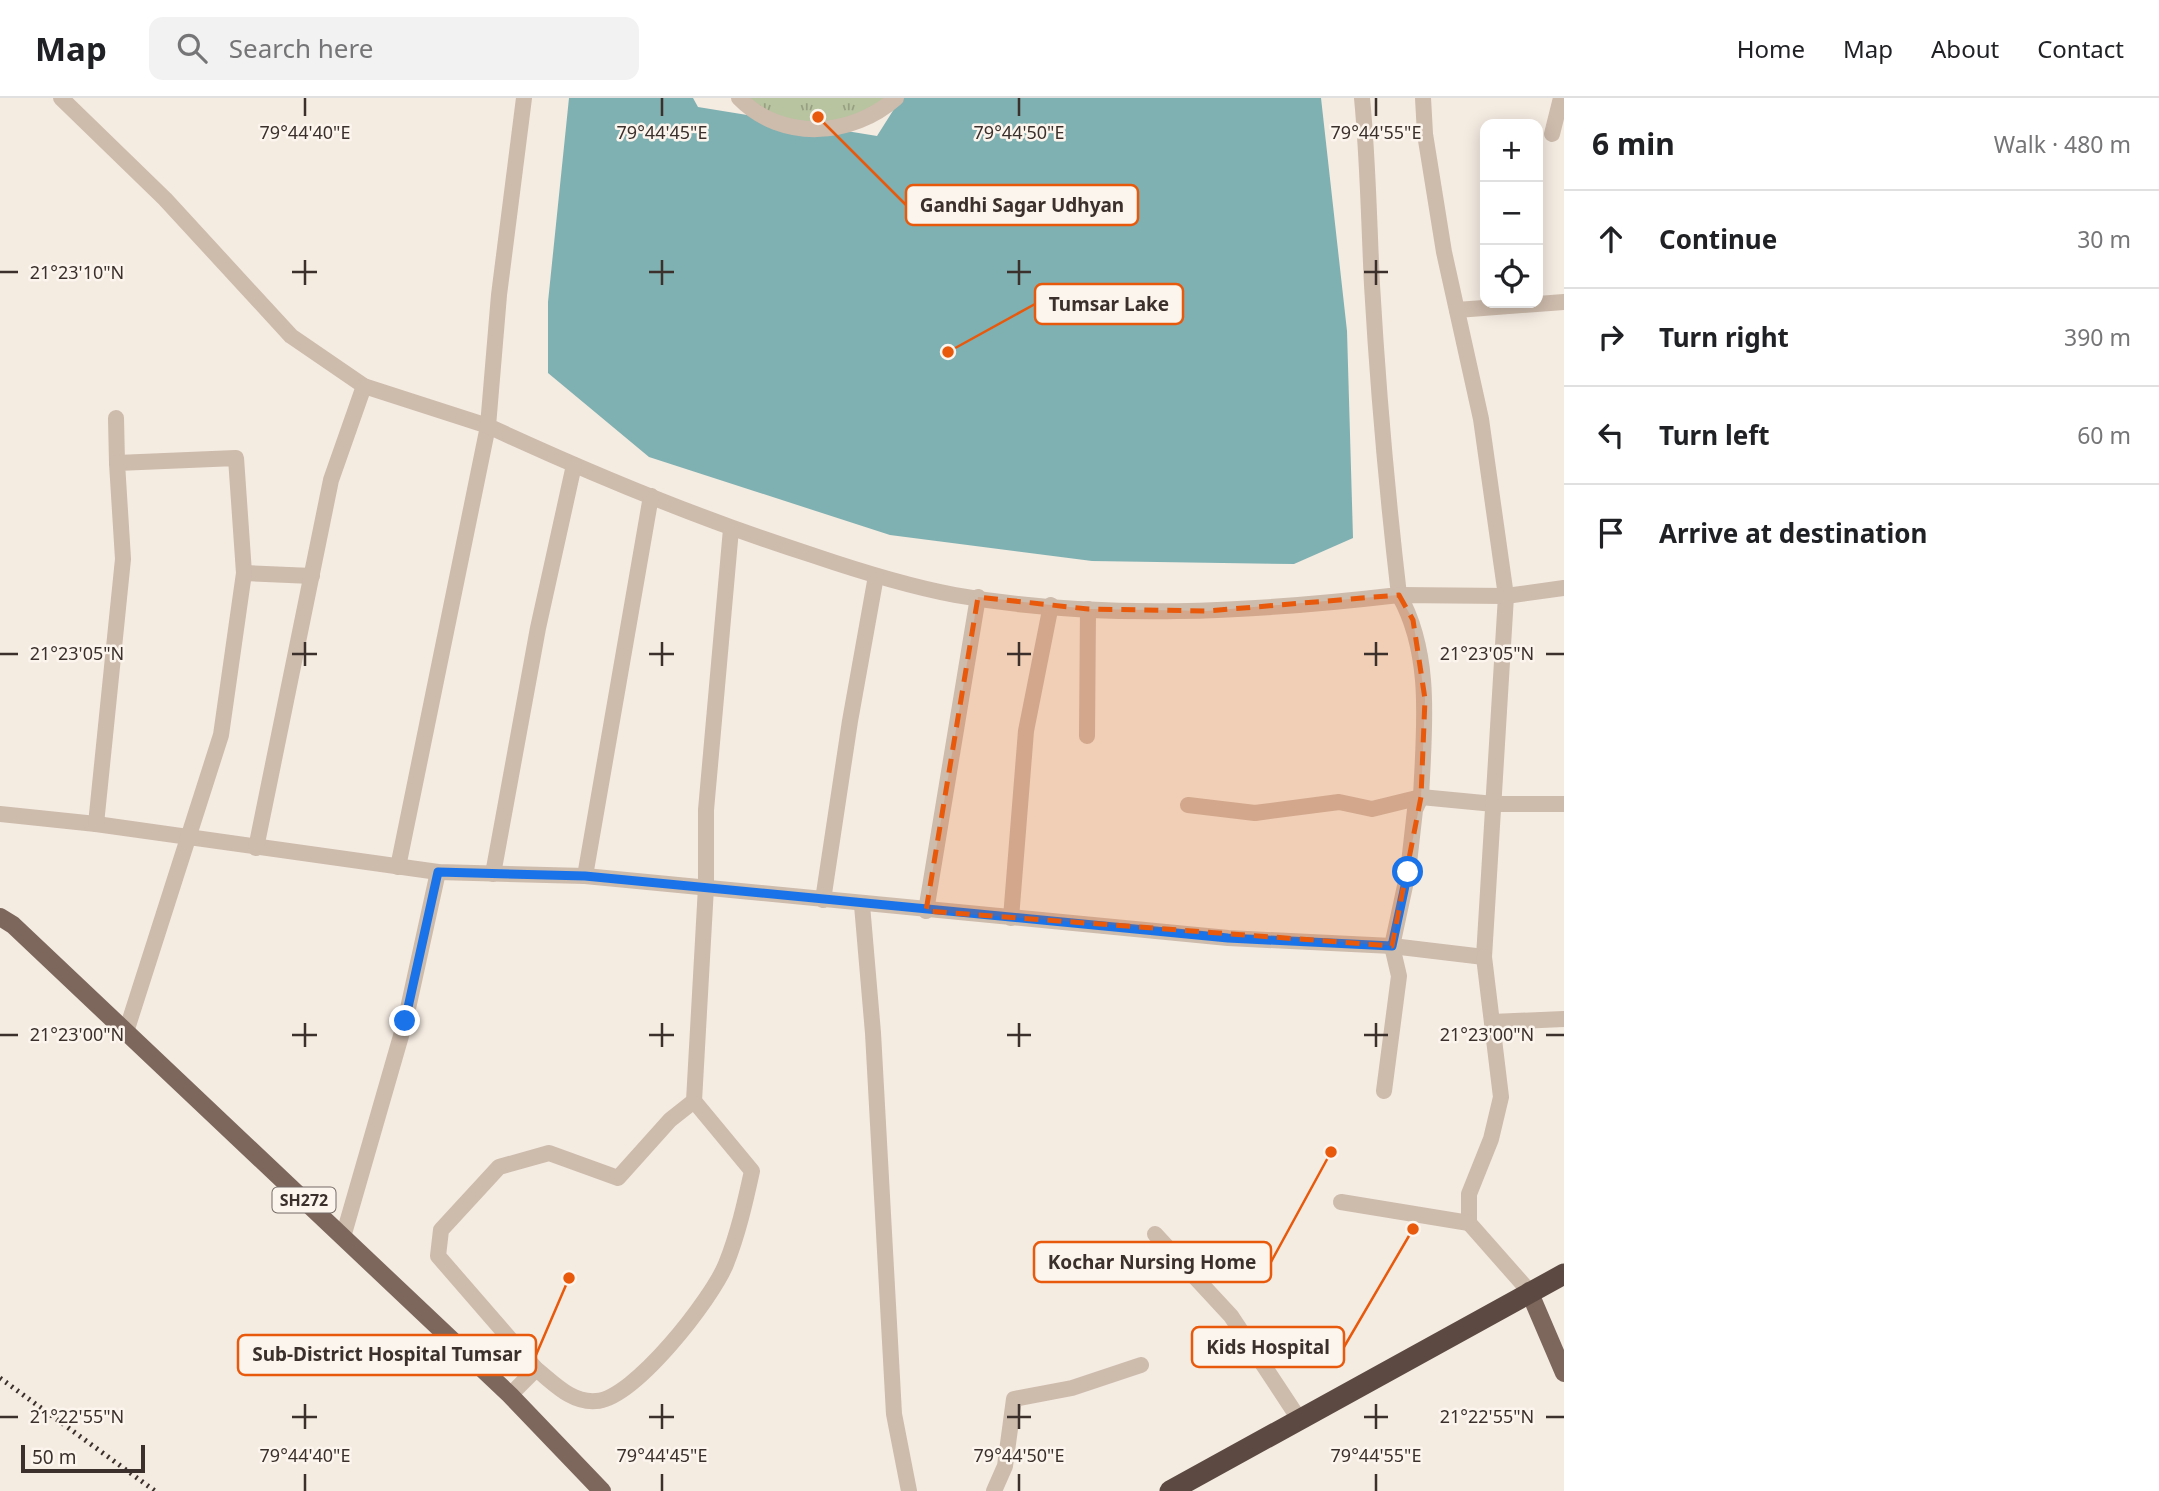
<!DOCTYPE html>
<html lang="en">
<head>
<meta charset="utf-8">
<style>
  :root { --surface:#fff; --page:#f2f2f2; --text:#202124; --muted:#757577; --line:#e0e0e0 }
  body { margin:0; font-family:"Noto Sans",sans-serif; background:var(--page); color:var(--text) }
  .controls { position:absolute; right:21px; top:21px; display:grid; overflow:hidden; border-radius:14px; box-shadow:0 4px 18px #0003 }
  .controls button { width:63px; height:63px; display:grid; place-items:center; padding:0; border:0; border-bottom:2px solid var(--line); background:var(--surface); color:var(--text); font:35px sans-serif }
  .scale { position:absolute; left:21px; bottom:18px; width:124px; box-sizing:border-box; padding-left:7px; border:4px solid #3b302b; border-top:0; font-size:19px; line-height:24px; white-space:nowrap; color:#3b302b; -webkit-text-stroke:5px #fbf5ee; paint-order:stroke }
  .stop { position:absolute; width:21px; height:21px; margin:-16px; border:5px solid #1a73e8; border-radius:50%; background:#fff }
  .stop.end { background:#1a73e8; border-color:#fff; box-shadow:0 2px 7px #0008 }
  .list { margin:0; padding:0; list-style:none }
  h2 { display:flex; justify-content:space-between; align-items:center; height:91px; margin:0; padding:0 28px; font-size:30px }
  h2 small { font-size:23px; font-weight:400; color:var(--muted) }
  .list li { display:grid; grid-template-columns:46px 1fr auto; gap:21px; align-items:center; box-sizing:border-box; height:98px; padding:0 28px; border-top:2px solid var(--line) }
  .list b { display:block; font-size:26px; white-space:nowrap }
  .list em { font-size:23px; font-style:normal; color:var(--muted) }
  .icon { flex:none; width:38px; height:38px; fill:none; stroke:currentColor; stroke-width:2; stroke-linecap:round; stroke-linejoin:round }
  .map { position:relative; flex:none; width:1564px; height:1393px; overflow:hidden }
  header { display:flex; align-items:center; gap:42px; box-sizing:border-box; height:98px; padding:0 35px; background:var(--surface); border-bottom:2px solid var(--line) }
  header strong { font-size:33px }
  nav { display:flex; gap:38px; margin-inline-start:auto; font-size:24px }
  .search { width:490px; height:63px; background:var(--page); display:flex; align-items:center; gap:18px; box-sizing:border-box; padding:0 24px; border-radius:14px; color:var(--muted); font-size:26px }
  main { display:flex }
  aside { flex:1; background:var(--surface) }
  .map>svg:first-child { display:block }
  .park { fill:url(#park-tufts) }
  .water { fill:#7fb0b2 }
  .lines { fill:none; stroke-linecap:round; stroke-linejoin:round }
  .street { stroke:#cdbbac; stroke-width:16 }
  .primary { stroke:#7d675c; stroke-width:18 }
  .highway { stroke:#5c4a42; stroke-width:21 }
  .rail { stroke:#3b302b; stroke-width:5; stroke-dasharray:2 5; stroke-linecap:butt }
  .route { stroke:#1a73e8; stroke-width:9 }
  .marked { fill:#e8590c; fill-opacity:0.2; stroke:#e8590c; stroke-width:5; stroke-dasharray:14 9; stroke-linejoin:round }
  .ticks { fill:none; stroke:#3b302b; stroke-width:2.5 }
  .labels { text-anchor:middle; stroke-width:5; stroke-linejoin:round; paint-order:stroke }
  .shield { fill:#fbf5ee; stroke:#756b66; stroke-width:2 }
  .shield-label { font-size:16px; font-weight:bold; fill:#3b302b }
  .ticks-label { font-size:18px; text-anchor:middle; fill:#3b302b; stroke:#fbf5ee; stroke-width:5; stroke-linejoin:round; paint-order:stroke }
  .leader { fill:none; stroke:#e8590c; stroke-width:2.5 }
  .callout-dot { fill:#e8590c; stroke:#fbf5ee; stroke-width:2.5 }
  .callout { fill:#fbf5ee; stroke:#e8590c; stroke-width:2.5 }
  .callout-label { font-size:19px; text-anchor:middle; font-weight:bold; fill:#3b302b }
</style>
</head>
<body>
<header>
<strong>Map</strong>
<div class="search"><svg class="icon" aria-label="search" viewBox="0 0 24 24"><circle cx="10" cy="10" r="6"/><path d="M15 15l6 6"/></svg>Search here</div>
<nav><a>Home</a><a>Map</a><a>About</a><a>Contact</a></nav>
</header>
<main>
<div class="map">
<svg width="1564" height="1393" viewBox="0 0 1564 1393">
  <defs>
    <pattern id="park-tufts" width="24" height="20" patternUnits="userSpaceOnUse" patternTransform="scale(1.75)"><rect width="24" height="20" fill="#b8c4a0"/><path d="M3 7l-1-3M5 7V3M7 7l1-3M15 17l-1-3M17 17v-4M19 17l1-3" fill="none" stroke="#97a083"/></pattern>
  </defs>
  <rect width="100%" height="100%" fill="#f4ebe1"/>
  <!-- park -->
  <polygon class="park" points="739,0 896,0 880,14 809,32"/>
  <!-- water -->
  <polygon class="water" points="569,0 693,0 698,9 877,38 901,0 1321,0 1347,233 1353,440 1294,466 1092,463 890,437 649,359 548,275 548,204"/>
  <g class="lines">
    <!-- street -->
    <g class="street">
      <polyline points="61,0 165,101 291,238 364,288 488,328 398,769"/>
      <path d="M524,0l-25,197 -11,131c106,49 214,94 324,129 47,16 95,31 143,40 146,26 298,17 444,0 -12,-103 -21,-206 -27,-310 -3,-62 -4,-125 -10,-187"/>
      <path d="M739,0c43,44 113,39 157,0"/>
      <polyline points="1552,36 1561,0"/>
      <polyline points="1457,212 1564,204"/>
      <polyline points="116,320 117,365"/>
      <polyline points="244,475 312,478"/>
      <polyline points="1087,638 1088,511"/>
      <polyline points="1188,707 1255,715 1339,704 1372,711 1421,699 1494,706 1564,706"/>
      <polyline points="0,716 96,726 438,774 585,778 1228,840 1392,848 1484,859 1506,498 1481,321 1444,154 1425,36 1423,0"/>
      <polyline points="96,726 123,461 117,365 236,360 244,475 221,637 126,934"/>
      <polyline points="256,750 331,382 364,288"/>
      <polyline points="493,776 538,530 574,367"/>
      <polyline points="585,778 651,398"/>
      <polyline points="823,802 850,623 876,478"/>
      <polyline points="862,807 873,935 894,1316 909,1393"/>
      <polyline points="926,813 978,499"/>
      <polyline points="1011,820 1026,633 1051,507"/>
      <polyline points="1484,859 1501,999 1491,1041 1469,1096 1469,1125 1529,1193"/>
      <polyline points="1492,924 1564,921"/>
      <path d="M1384,993l15,-115 -7,-30 16,-74 7,-62 6,-13c3,-67 12,-142 -22,-202l107,1 58,-8"/>
      <polyline points="1341,1104 1469,1125"/>
      <polyline points="1155,1136 1231,1218 1299,1321"/>
      <polyline points="343,1139 405,924 438,774"/>
      <path d="M536,1271c18,14 35,34 60,32 38,-2 116,-102 130,-137 12,-30 19,-61 26,-93l-58,-70"/>
      <polyline points="510,1297 536,1271 438,1158 441,1132 499,1069 549,1055 618,1080 670,1022 694,1003 706,789 706,712 731,431"/>
      <polyline points="994,1393 1005,1368 1014,1301 1072,1290 1141,1267"/>
    </g>
    <!-- primary -->
    <g class="primary">
      <polyline points="0,819 13,827 510,1297 602,1393"/>
      <polyline points="1529,1193 1564,1275"/>
    </g>
    <!-- highway -->
    <polyline class="highway" points="1170,1393 1564,1176"/>
    <!-- rail -->
    <polyline class="rail" points="0,1280 155,1393"/>
  </g>
  <g class="lines">
    <!-- route -->
    <polyline class="route" points="405,923 438,774 585,778 1228,840 1392,848 1408,774"/>
  </g>
  <!-- marked area -->
  <path class="marked" d="M1399,497l14,25 12,79 -4,98 -29,149 -466,-35 52,-314 110,12 119,2z"/>
  <!-- ticks -->
  <path class="ticks" d="M305,0v18M662,0v18M1019,0v18M1376,0v18M305,162v25M662,162v25M1019,162v25M1376,162v25M0,174h18M292,174h25M649,174h25M1007,174h24M1364,174h24M305,544v24M662,544v24M1019,544v24M1376,544v24M0,556h18M292,556h25M649,556h25M1007,556h24M1364,556h24M1546,556h18M305,925v24M662,925v24M1019,925v24M1376,925v24M0,937h18M292,937h25M649,937h25M1007,937h24M1364,937h24M1546,937h18M305,1306v25M662,1306v25M1019,1306v25M1376,1306v25M0,1319h18M292,1319h25M649,1319h25M1007,1319h24M1364,1319h24M1546,1319h18M305,1376v17M662,1376v17M1019,1376v17M1376,1376v17"/>
  <g class="labels">
    <!-- shield labels -->
    <rect class="shield" x="272.5" y="1089.5" width="63" height="25" rx="5"/>
    <g class="shield-label">
      <text x="304" y="1108">SH272</text>
    </g>
  </g>
  <g class="ticks-label">
    <text x="305" y="41">79°44'40"E</text>
    <text x="662" y="41">79°44'45"E</text>
    <text x="1019" y="41">79°44'50"E</text>
    <text x="1376" y="41">79°44'55"E</text>
    <text x="77" y="181">21°23'10"N</text>
    <text x="77" y="562">21°23'05"N</text>
    <text x="1487" y="562">21°23'05"N</text>
    <text x="77" y="943">21°23'00"N</text>
    <text x="1487" y="943">21°23'00"N</text>
    <text x="77" y="1325">21°22'55"N</text>
    <text x="1487" y="1325">21°22'55"N</text>
    <text x="305" y="1364">79°44'40"E</text>
    <text x="662" y="1364">79°44'45"E</text>
    <text x="1019" y="1364">79°44'50"E</text>
    <text x="1376" y="1364">79°44'55"E</text>
  </g>
  <!-- callouts -->
  <path class="leader" d="M818 19L906 107M948 254L1035 206M1331 1054L1271 1164M1413 1131L1344 1249M569 1180L536 1257"/>
  <g class="callout-dot">
    <circle cx="818" cy="19" r="7"/>
    <circle cx="948" cy="254" r="7"/>
    <circle cx="1331" cy="1054" r="7"/>
    <circle cx="1413" cy="1131" r="7"/>
    <circle cx="569" cy="1180" r="7"/>
  </g>
  <g class="callout">
    <rect x="906" y="87" width="232" height="40" rx="7"/>
    <rect x="1035" y="186" width="148" height="40" rx="7"/>
    <rect x="1034" y="1144" width="237" height="40" rx="7"/>
    <rect x="1192" y="1229" width="152" height="40" rx="7"/>
    <rect x="238" y="1237" width="298" height="40" rx="7"/>
  </g>
  <g class="callout-label">
    <text x="1022" y="114">Gandhi Sagar Udhyan</text>
    <text x="1109" y="213">Tumsar Lake</text>
    <text x="1152" y="1171">Kochar Nursing Home</text>
    <text x="1268" y="1256">Kids Hospital</text>
    <text x="387" y="1263">Sub-District Hospital Tumsar</text>
  </g>
</svg>
<div class="controls">
<button>+</button>
<button>−</button>
<button><svg class="icon" aria-label="locate" viewBox="0 0 24 24"><circle cx="12" cy="12" r="6"/><path d="M12 2v4M12 18v4M2 12h4M18 12h4"/></svg></button>
</div>
<div class="scale">50 m</div>
<div class="stop" style="left:1408px;top:774px"></div>
<div class="stop end" style="left:405px;top:923px"></div>
</div>
<aside>
<h2>6 min<small>Walk · 480 m</small></h2>
<ul class="list">
<li><svg class="icon" aria-label="ahead" viewBox="0 0 24 24"><path d="M12 20V5M6 11l6-6 6 6"/></svg><div><b>Continue</b></div><em>30 m</em></li>
<li><svg class="icon" aria-label="right" viewBox="0 0 24 24"><path d="M7 20v-9h11M14 6l5 5-5 5"/></svg><div><b>Turn right</b></div><em>390 m</em></li>
<li><svg class="icon" aria-label="left" viewBox="0 0 24 24"><path d="M17 20v-9H6M10 6l-5 5 5 5"/></svg><div><b>Turn left</b></div><em>60 m</em></li>
<li><svg class="icon" aria-label="arrive" viewBox="0 0 24 24"><path d="M6 21V4h12l-3 4 3 4H6"/></svg><div><b>Arrive at destination</b></div></li>
</ul>
</aside>
</main>
</body>
</html>
